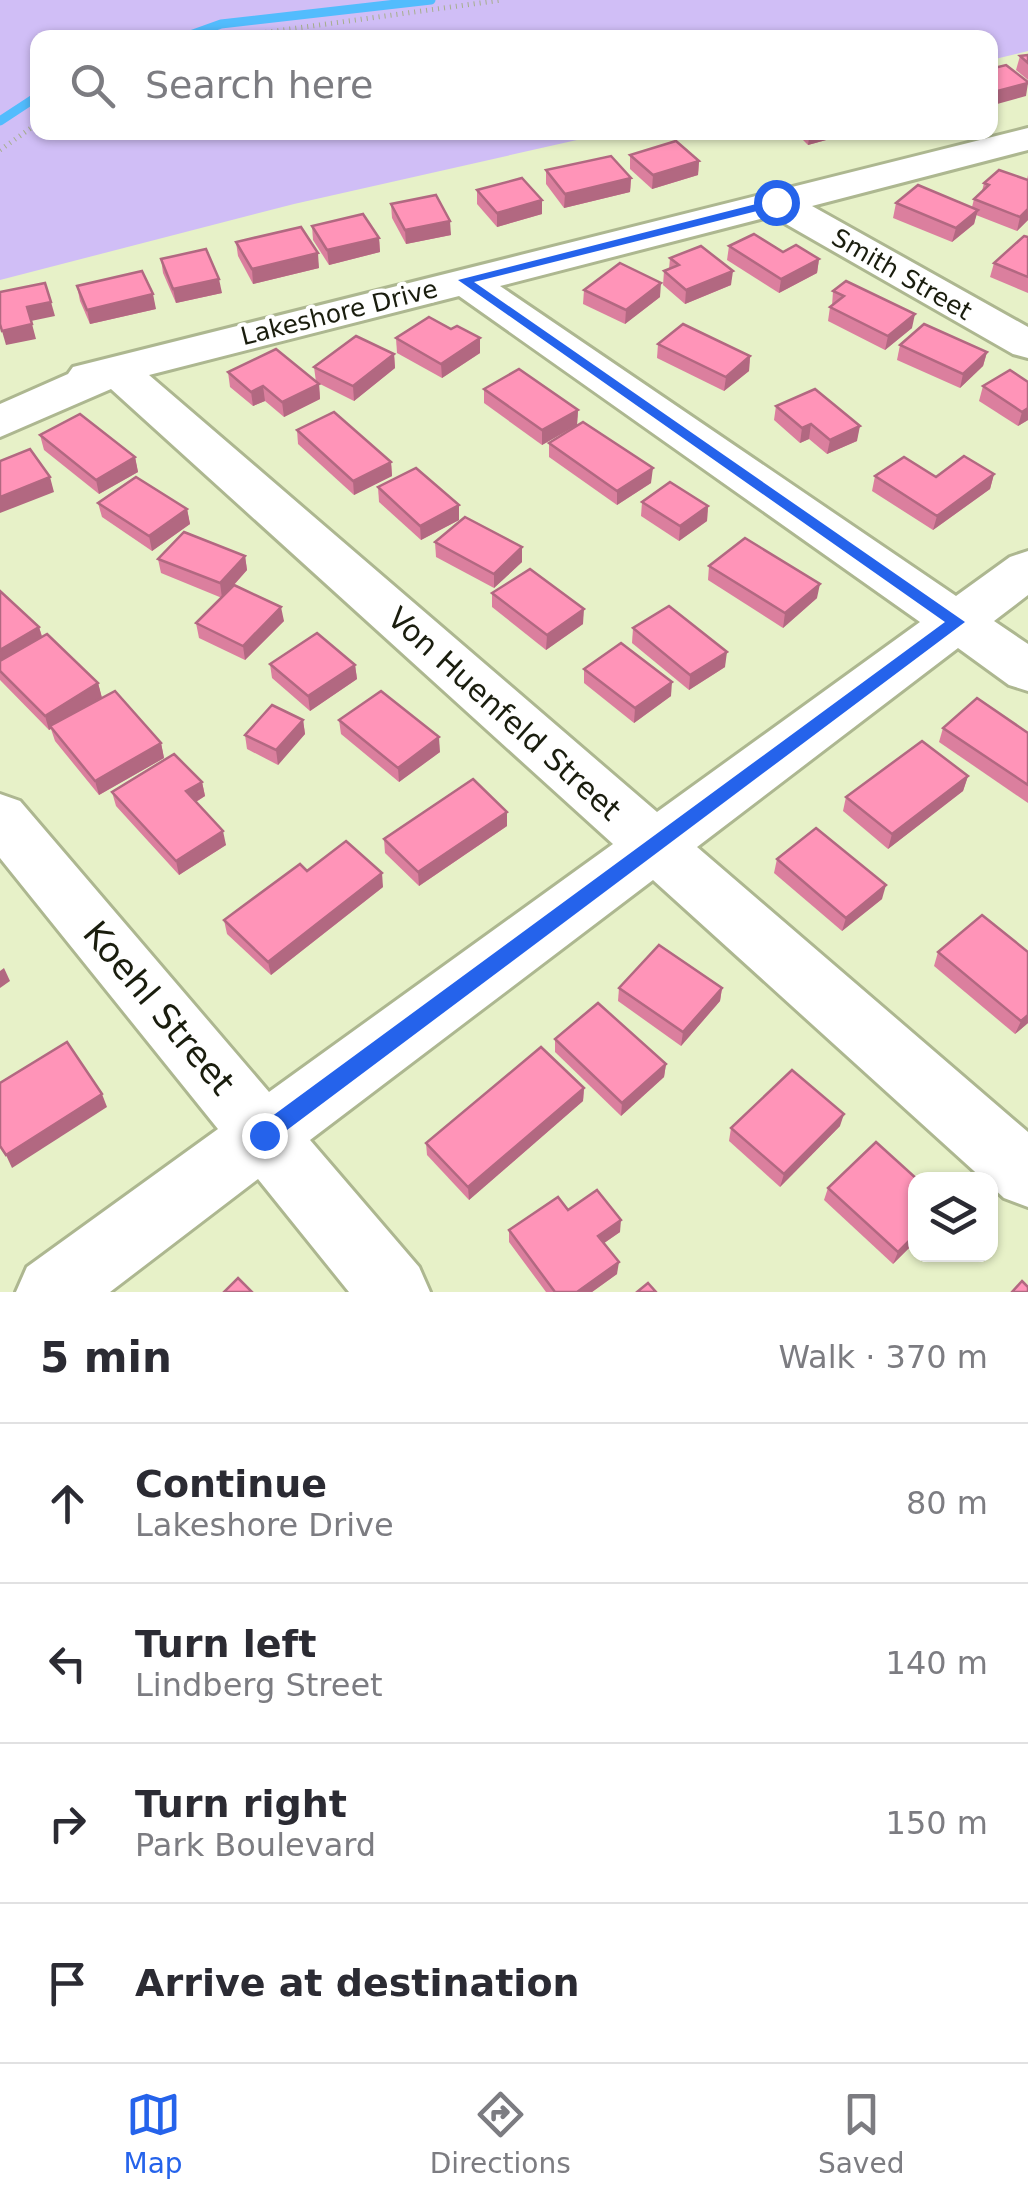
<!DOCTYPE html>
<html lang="en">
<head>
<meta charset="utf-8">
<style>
  :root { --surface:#fff; --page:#f2f2f3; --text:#2b2b33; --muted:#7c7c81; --line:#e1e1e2; --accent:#2563eb }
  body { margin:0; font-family:"DejaVu Sans",sans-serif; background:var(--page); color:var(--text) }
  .controls { position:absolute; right:30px; bottom:30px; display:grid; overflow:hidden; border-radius:20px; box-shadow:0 2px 8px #0004 }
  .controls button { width:90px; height:90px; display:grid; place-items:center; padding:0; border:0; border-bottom:2px solid var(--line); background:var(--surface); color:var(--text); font:50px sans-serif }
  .stop { position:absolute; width:30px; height:30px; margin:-22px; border:8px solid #2563eb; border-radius:50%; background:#fff }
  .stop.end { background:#2563eb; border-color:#fff; box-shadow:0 2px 10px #0008 }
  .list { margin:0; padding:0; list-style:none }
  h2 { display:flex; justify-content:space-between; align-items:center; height:130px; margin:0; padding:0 40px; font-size:42px }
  h2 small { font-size:32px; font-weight:400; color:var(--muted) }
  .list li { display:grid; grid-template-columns:65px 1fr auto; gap:30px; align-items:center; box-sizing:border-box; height:160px; padding:0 40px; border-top:2px solid var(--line) }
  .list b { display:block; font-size:38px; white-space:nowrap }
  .list p { margin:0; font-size:32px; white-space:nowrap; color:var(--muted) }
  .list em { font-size:32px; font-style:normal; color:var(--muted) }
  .icon { flex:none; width:55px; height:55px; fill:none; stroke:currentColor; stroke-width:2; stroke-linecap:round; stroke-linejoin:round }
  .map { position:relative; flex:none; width:1028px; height:1292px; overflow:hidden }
  .search { position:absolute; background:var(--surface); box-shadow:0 2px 8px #0004; left:30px; right:30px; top:30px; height:110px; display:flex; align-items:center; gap:25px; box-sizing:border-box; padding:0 35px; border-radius:20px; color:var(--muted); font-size:38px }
  .sheet { height:770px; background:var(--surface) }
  nav { display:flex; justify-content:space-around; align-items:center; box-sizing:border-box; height:140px; border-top:2px solid var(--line); background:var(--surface); font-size:28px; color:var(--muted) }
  nav a { display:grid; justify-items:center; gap:5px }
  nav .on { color:var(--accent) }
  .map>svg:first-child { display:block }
  .green { fill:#d0bef6 }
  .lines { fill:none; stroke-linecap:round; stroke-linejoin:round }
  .stream { stroke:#52bcfd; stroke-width:9 }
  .minor-casing { stroke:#adb790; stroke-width:6 }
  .path { stroke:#a6ae8d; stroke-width:5; stroke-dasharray:1 5; stroke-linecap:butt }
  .minor { fill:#fff; fill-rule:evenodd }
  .wall { fill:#db7f9e }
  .shaded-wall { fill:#b26881 }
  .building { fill:#ff94b8; stroke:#b26881; stroke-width:2.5 }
  .route { fill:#2563eb }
  .labels { text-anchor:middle; stroke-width:8; stroke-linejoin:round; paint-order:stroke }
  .far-street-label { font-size:25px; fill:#1a1d0e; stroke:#fff }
  .street-label { font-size:30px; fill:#1a1d0e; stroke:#fff }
  .near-street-label { font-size:35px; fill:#1a1d0e; stroke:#fff }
</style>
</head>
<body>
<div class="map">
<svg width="1028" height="1292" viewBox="0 0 1028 1292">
  <rect width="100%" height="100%" fill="#e7f1c8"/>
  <!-- green -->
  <polygon class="green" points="0,0 1028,0 1028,51 991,60 990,38 38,38 38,132 608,133 294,204 0,280"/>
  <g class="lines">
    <!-- stream -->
    <g class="stream">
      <polyline points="182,38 221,24 431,0"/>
      <polyline points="0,121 38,96"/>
    </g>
    <defs>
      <path id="minor" d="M1028,128v22l-216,56 216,121v31l-15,-4 -241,-138 -272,70 456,310 54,-39 18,-6v44l-34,26 34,23v47l-19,-6 -51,-37 -261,199 331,285v75l-24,-9 -14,-13v-5h-6l-331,-300 -343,260 109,127 11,25h-81l-91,-113 -148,113h-94l11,-25 191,-138 -218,-271v-64l20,7 249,291 344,-248 -502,-455 -111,48v-33l68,-30 5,-7zM459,296l461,326 -263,190 -508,-437z"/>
    </defs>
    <!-- minor casing -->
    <use href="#minor" class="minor-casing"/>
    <!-- path -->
    <g class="path">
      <polyline points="224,38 502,0"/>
      <polyline points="0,150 38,123"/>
    </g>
    <!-- minor -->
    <use href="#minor" class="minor"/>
  </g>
  <!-- wall -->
  <g class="wall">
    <polygon points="1028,55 1028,80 1016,70 1020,56"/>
    <polygon points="795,132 855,132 808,145"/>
    <polygon points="630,155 699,161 698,175 652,189 630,169"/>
    <polygon points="546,170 631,178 630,192 564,208 546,184"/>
    <polygon points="1028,175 1028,220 1017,231 976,215 974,224 952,242 893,218 896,203 972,207 974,199 982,191 984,183 1027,180"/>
    <polygon points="477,190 542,214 497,227 477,204"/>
    <polygon points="391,204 451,235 406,244 392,218"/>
    <polygon points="312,226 379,238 380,252 329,265 313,240"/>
    <polygon points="1028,237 1028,293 990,277 994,263"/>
    <polygon points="236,242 319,268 253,284 238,256"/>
    <polygon points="729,246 783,252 819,259 817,273 779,293 727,260"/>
    <polygon points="670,258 731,285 685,304 663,285 664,271 669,269"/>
    <polygon points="161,259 222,293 176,303 163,273"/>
    <polygon points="77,286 156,309 90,324 80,301"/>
    <polygon points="584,290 660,297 625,324 583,304"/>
    <polygon points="833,291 912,328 885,350 828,321 830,307 832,306"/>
    <polygon points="396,338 480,353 442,378 397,353"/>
    <polygon points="658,344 750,356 749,371 724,391 657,358"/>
    <polygon points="900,345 987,352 983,366 960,388 897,360"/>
    <polygon points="394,354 395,368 354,401 316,382 319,384 320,399 284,417 265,401 253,406 230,387 228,372 316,382 314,367"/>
    <polygon points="1028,382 1028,420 1018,426 979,401 983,386"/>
    <polygon points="484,389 578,410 577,425 542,445 484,403"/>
    <polygon points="776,406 857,441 827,454 809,439 800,443 774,420"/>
    <polygon points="297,430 391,462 392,476 354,495 298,444"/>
    <polygon points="40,435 135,457 138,472 99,494 44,450"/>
    <polygon points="549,443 651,483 617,505 549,457"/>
    <polygon points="994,474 990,489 933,530 872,491 875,476 936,477"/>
    <polygon points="378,487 459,520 421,540 379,502"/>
    <polygon points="642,502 708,506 707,521 679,541 641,516"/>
    <polygon points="98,503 187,509 190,524 152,551 102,517"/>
    <polygon points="435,542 522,547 522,562 494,588 436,557"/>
    <polygon points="245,556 247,570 227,593 284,621 245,660 199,638 196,623 222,598 161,573 158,559"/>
    <polygon points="709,566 817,598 783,628 708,580"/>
    <polygon points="0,591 39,627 42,636 98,683 102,698 161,743 164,758 99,795 55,741 51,729 49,730 0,680"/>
    <polygon points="492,593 583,624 546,650 492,607"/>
    <polygon points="633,628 725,667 689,690 632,643"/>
    <polygon points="270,664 355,665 357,679 310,711 272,678"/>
    <polygon points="584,669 671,696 634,723 584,683"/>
    <polygon points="303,720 305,734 278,765 247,749 245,735"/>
    <polygon points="339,720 440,752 399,782 341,734"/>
    <polygon points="943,728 1028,733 1028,803 939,742"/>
    <polygon points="968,776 963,791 888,849 843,811 846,797"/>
    <polygon points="202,782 205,796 196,802 226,845 179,875 116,806 112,792"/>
    <polygon points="507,826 419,886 385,853 384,839"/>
    <polygon points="777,859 882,899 842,931 774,873"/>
    <polygon points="383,887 271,975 227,934 224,920"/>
    <polygon points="938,952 1028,1023 1015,1034 934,966"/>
    <polygon points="619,988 722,988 720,1001 681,1046 618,1001"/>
    <polygon points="555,1039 666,1064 664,1077 621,1116 555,1052"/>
    <polygon points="584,1088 583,1101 469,1200 427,1155 426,1143"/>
    <polygon points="840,1126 780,1187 729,1141 731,1128"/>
    <polygon points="828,1188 916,1241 893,1264 824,1200"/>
    <polygon points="568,1210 620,1232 604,1243 617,1274 592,1292 546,1292 509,1242 509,1230"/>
  </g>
  <!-- shaded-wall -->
  <g class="shaded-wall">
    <polygon points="1028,83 1026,96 990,106 990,93"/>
    <polygon points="810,132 855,132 808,145"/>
    <polygon points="699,161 698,175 652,189 653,175"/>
    <polygon points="631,178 630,192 564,208 565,194"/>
    <polygon points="542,200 542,214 497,227 497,213"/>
    <polygon points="1028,209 1028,220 1017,231 1020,217"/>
    <polygon points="978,210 974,224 952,242 956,228"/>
    <polygon points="450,221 451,235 406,244 405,230"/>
    <polygon points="379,238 380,252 329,265 327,250"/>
    <polygon points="318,253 319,268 253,284 252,269"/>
    <polygon points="819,259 817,273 779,293 781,279"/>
    <polygon points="733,271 731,285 685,304 686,290"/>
    <polygon points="219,279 222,293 176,303 173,289"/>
    <polygon points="661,283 660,297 625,324 626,310"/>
    <polygon points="153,294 156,309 90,324 87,310"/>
    <polygon points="51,302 55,316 31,321 27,307"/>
    <polygon points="915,314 912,328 885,350 888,336"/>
    <polygon points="32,324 36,339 6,345 2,331"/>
    <polygon points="480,338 480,353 442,378 441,364"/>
    <polygon points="987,352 983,366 960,388 963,374"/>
    <polygon points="394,354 395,368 354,401 353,386"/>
    <polygon points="750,356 749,371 724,391 726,377"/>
    <polygon points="319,384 320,399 284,417 282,402"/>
    <polygon points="263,386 265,401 253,406 251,392"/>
    <polygon points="1028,408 1028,420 1018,426 1022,412"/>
    <polygon points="578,410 577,425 542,445 542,430"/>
    <polygon points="811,424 809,439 800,443 802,428"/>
    <polygon points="860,426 857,441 827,454 830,440"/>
    <polygon points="135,457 138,472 99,494 96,480"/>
    <polygon points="391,462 392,476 354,495 353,481"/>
    <polygon points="653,468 651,483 617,505 617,491"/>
    <polygon points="994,474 990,489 933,530 937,516"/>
    <polygon points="50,477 54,492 0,513 0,497"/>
    <polygon points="459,505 459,520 421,540 420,526"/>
    <polygon points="708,506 707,521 679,541 680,526"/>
    <polygon points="187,509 190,524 152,551 149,536"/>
    <polygon points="522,547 522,562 494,588 494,574"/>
    <polygon points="245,556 247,570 222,598 220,583"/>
    <polygon points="820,584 817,598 783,628 785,613"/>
    <polygon points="281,607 284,621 245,660 243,646"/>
    <polygon points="584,609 583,624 546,650 547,635"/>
    <polygon points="39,627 43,641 0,667 0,650"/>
    <polygon points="727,652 725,667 689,690 690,675"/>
    <polygon points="355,665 357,679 310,711 308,696"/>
    <polygon points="672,682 671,696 634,723 635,708"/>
    <polygon points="98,683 102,698 49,730 45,716"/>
    <polygon points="303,720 305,734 278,765 276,750"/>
    <polygon points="439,737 440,752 399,782 398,768"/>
    <polygon points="161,743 164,758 99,795 95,781"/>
    <polygon points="968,776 963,791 888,849 892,834"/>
    <polygon points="202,782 205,796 189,806 186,791"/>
    <polygon points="507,812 507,826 419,886 418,872"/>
    <polygon points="223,831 226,845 179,875 176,861"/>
    <polygon points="382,873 383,887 271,975 268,962"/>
    <polygon points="886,885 882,899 842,931 846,918"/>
    <polygon points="4,968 10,981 0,988 0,971"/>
    <polygon points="722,988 720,1001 681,1046 683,1032"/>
    <polygon points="1028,1015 1028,1023 1015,1034 1021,1021"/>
    <polygon points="666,1064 664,1077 621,1116 622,1103"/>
    <polygon points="584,1088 583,1101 469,1200 468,1187"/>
    <polygon points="102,1094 107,1107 12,1168 6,1155"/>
    <polygon points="844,1114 840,1126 780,1187 784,1174"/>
    <polygon points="621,1220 620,1232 597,1248 598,1236"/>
    <polygon points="916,1234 916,1241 893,1264 898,1252"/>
    <polygon points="619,1262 617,1274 592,1292 577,1292"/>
  </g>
  <!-- building -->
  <g class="building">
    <polygon points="1028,55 1028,63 1020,56"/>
    <polygon points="1006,65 1028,82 1028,83 990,93 990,69"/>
    <polygon points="676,141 699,161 653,175 630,155"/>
    <polygon points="611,156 631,178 565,194 546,170"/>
    <polygon points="999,170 1028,180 1028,209 1020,217 974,199 989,185 984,183"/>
    <polygon points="522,178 542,200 497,213 477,190"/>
    <polygon points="918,185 978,210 956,228 896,203"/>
    <polygon points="436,195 450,221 405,230 391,204"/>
    <polygon points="363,214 379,238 327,250 312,226"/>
    <polygon points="301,227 318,253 252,269 236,242"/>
    <polygon points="754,234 783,252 796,245 819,259 781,279 729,246"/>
    <polygon points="1024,236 1028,237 1028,277 994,263"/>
    <polygon points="701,246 733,271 686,290 664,271 679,265 670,258"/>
    <polygon points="206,249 219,279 173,289 161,259"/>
    <polygon points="620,263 661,283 626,310 584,290"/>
    <polygon points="142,271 153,294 87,310 77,286"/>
    <polygon points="846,281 915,314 888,336 830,307 844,296 833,291"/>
    <polygon points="45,283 51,302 27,307 32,324 2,331 0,324 0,292"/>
    <polygon points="429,317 451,329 457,326 480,338 441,364 396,338"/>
    <polygon points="683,324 750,356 726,377 658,344"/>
    <polygon points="924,324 987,352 963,374 900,345"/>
    <polygon points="356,336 394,354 353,386 314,367"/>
    <polygon points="276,349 319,384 282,402 263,386 251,392 228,372"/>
    <polygon points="519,369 578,410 542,430 484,389"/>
    <polygon points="1010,370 1028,382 1028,408 1022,412 983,386"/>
    <polygon points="815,389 860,426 830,440 811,424 802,428 776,406"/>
    <polygon points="334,412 391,462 353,481 297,430"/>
    <polygon points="80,414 135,457 96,480 40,435"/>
    <polygon points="583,422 653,468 617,491 549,443"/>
    <polygon points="30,449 50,477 0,497 0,461"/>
    <polygon points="964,456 994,474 937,516 875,476 904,457 936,477"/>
    <polygon points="416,468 459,505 420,526 378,487"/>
    <polygon points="136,477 187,509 149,536 98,503"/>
    <polygon points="670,482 708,506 680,526 642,502"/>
    <polygon points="465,517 522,547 494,574 435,542"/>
    <polygon points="184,532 245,556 220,583 158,559"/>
    <polygon points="745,538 820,584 785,613 709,566"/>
    <polygon points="530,569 584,609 547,635 492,593"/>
    <polygon points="234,585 281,607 243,646 196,623"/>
    <polygon points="0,591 39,627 0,650"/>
    <polygon points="669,606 727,652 690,675 633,628"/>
    <polygon points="317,633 355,665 308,696 270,664"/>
    <polygon points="47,634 98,683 45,716 0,671 0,661"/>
    <polygon points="621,643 672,682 635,708 584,669"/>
    <polygon points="115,691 161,743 95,781 50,726"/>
    <polygon points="381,691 439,737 398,768 339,720"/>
    <polygon points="977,698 1028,733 1028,785 943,728"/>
    <polygon points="272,705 303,720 276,750 245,735"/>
    <polygon points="922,741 968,776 892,834 846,797"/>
    <polygon points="174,754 202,782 186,791 223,831 176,861 112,792"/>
    <polygon points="473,779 507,812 418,872 384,839"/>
    <polygon points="816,828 886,885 846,918 777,859"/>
    <polygon points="346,841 382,873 268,962 224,920 300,864 307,871"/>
    <polygon points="982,915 1028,952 1028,1015 1021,1021 938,952"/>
    <polygon points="659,945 722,988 683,1032 619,988"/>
    <polygon points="598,1003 666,1064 622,1103 555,1039"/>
    <polygon points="67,1042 102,1094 6,1155 0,1146 0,1083"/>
    <polygon points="541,1047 584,1088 468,1187 426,1143"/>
    <polygon points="792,1070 844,1114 784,1174 731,1128"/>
    <polygon points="876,1142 918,1180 916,1180 916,1234 898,1252 828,1188"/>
    <polygon points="597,1190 621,1220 598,1236 619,1262 577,1292 555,1292 509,1230 558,1197 568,1210"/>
    <polygon points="238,1278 252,1292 224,1292"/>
    <polygon points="1022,1281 1028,1287 1028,1292 1012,1292"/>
    <polygon points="648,1283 656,1292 637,1292"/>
  </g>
  <!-- route -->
  <polygon class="route" points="776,199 781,205 474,282 965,622 271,1142 256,1142 253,1135 256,1128 945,622 458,280"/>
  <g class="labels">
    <!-- far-street labels -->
    <g class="far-street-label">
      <text transform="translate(902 274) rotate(30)" y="9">Smith Street</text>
      <text transform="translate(339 312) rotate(-14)" y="9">Lakeshore Drive</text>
    </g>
    <!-- street labels -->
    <g class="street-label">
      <text transform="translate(504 714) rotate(42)" y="10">Von Huenfeld Street</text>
    </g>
    <!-- near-street labels -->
    <g class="near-street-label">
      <text transform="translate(159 1008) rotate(50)" y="12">Koehl Street</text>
    </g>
  </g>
</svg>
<div class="controls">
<button><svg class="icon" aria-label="layers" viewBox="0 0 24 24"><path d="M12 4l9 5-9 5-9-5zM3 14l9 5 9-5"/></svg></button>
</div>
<div class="stop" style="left:776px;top:202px"></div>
<div class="stop end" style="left:264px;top:1135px"></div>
<div class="search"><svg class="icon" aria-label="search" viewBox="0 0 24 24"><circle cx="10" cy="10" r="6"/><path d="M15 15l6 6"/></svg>Search here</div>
</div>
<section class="sheet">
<h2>5 min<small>Walk · 370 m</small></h2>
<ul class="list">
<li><svg class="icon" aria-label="ahead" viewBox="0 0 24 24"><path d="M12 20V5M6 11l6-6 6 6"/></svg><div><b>Continue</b><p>Lakeshore Drive</p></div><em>80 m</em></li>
<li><svg class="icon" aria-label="left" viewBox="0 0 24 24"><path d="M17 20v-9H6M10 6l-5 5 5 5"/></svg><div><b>Turn left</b><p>Lindberg Street</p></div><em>140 m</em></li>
<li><svg class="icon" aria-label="right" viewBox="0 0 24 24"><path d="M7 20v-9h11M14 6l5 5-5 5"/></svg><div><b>Turn right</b><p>Park Boulevard</p></div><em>150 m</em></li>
<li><svg class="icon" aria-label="arrive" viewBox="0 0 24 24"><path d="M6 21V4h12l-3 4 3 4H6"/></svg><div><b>Arrive at destination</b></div></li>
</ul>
</section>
<nav>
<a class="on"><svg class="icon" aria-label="map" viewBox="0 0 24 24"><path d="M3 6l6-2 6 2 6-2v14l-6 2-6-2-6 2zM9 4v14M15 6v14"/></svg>Map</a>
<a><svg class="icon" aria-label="directions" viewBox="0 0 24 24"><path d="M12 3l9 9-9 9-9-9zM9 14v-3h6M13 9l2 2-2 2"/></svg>Directions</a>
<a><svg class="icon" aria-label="saved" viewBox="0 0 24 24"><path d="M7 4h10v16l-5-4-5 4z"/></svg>Saved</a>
</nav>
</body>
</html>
